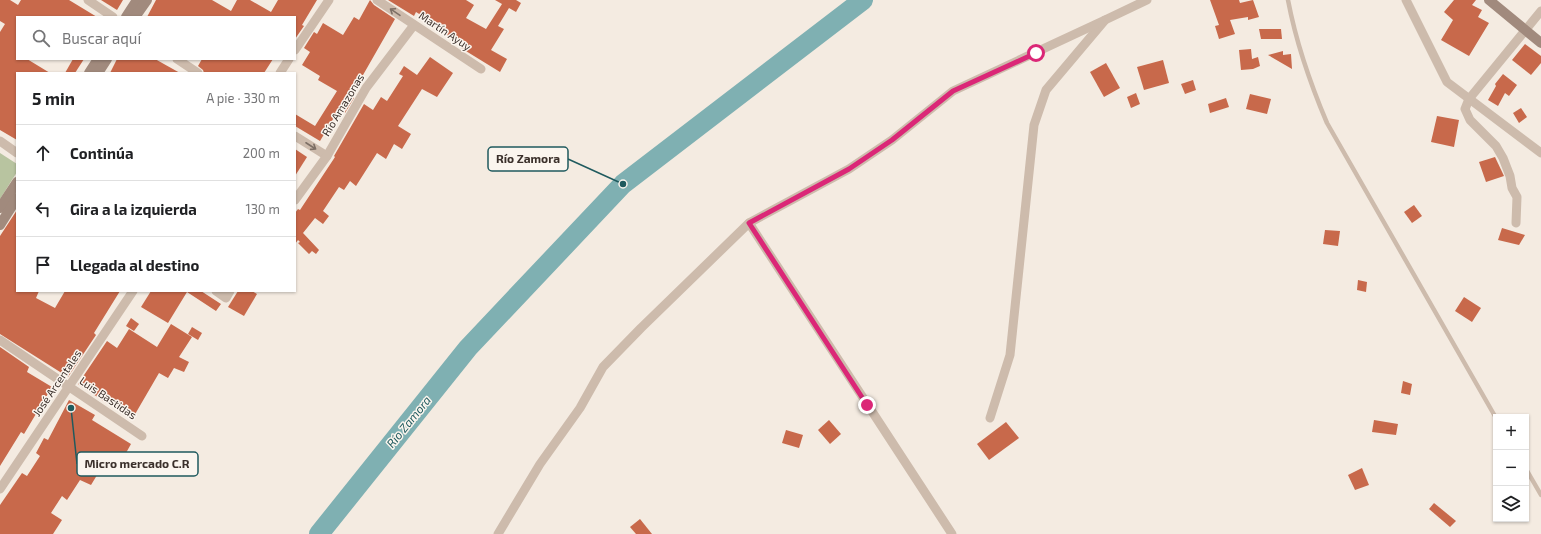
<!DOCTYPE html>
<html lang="es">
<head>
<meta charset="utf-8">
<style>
  :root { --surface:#fff; --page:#f6f6f6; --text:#202124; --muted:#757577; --line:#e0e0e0 }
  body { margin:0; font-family:"Exo 2",sans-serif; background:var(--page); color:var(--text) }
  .controls { position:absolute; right:12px; bottom:12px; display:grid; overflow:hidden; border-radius:0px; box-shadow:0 1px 3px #0004 }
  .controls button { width:36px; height:36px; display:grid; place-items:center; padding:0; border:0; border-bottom:1px solid var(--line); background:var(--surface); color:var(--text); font:20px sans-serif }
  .stop { position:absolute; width:12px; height:12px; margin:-9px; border:3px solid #db2777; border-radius:50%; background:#fff }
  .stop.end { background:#db2777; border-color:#fff; box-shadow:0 1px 4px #0008 }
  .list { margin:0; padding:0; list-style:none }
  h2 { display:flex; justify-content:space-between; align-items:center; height:52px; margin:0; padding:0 16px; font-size:17px }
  h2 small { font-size:13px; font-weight:400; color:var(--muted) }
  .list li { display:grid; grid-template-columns:26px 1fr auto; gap:12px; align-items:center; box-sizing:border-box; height:56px; padding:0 16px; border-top:1px solid var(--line) }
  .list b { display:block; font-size:15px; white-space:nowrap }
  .list em { font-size:13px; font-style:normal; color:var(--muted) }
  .icon { flex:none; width:22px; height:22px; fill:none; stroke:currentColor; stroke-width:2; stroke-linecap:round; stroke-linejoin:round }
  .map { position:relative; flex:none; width:1541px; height:534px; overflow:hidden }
  .search { position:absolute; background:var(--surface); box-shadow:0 1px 3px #0004; left:16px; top:16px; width:280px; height:44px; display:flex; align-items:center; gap:10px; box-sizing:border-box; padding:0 14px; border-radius:0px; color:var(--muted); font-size:15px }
  .panel { position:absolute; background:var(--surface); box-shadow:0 1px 3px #0004; left:16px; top:72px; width:280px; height:220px; border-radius:0px }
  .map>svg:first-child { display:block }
  .green { fill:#b8c4a0 }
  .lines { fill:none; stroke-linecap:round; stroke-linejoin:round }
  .river { stroke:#7fb0b2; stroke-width:20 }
  .building { fill:#c8694b }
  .lane { stroke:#cdbbac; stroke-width:4.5 }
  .street { stroke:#cdbbac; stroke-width:9 }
  .secondary { stroke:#a18a7d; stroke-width:10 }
  .oneway { stroke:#7d6f65 }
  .route { stroke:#db2777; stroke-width:5 }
  .labels { text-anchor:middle; stroke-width:3; stroke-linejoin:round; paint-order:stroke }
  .street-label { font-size:11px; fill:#3b302b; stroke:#fbf5ee }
  .water-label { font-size:12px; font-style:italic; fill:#1f5a5e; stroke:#fbf5ee }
  .leader { fill:none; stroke:#1f5a5e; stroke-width:1.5 }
  .callout-dot { fill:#1f5a5e; stroke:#fbf5ee; stroke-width:1.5 }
  .callout { fill:#fbf5ee; stroke:#1f5a5e; stroke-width:1.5 }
  .callout-label { font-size:12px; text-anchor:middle; font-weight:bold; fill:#3b302b }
</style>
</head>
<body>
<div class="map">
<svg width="1541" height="534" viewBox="0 0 1541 534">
  <rect width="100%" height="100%" fill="#f4ebe1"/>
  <!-- green -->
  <polygon class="green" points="0,153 17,164 17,172 0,199"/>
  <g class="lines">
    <!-- river -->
    <polyline class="river" points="319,534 468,348 623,184 863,0"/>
  </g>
  <!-- building -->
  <g class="building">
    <polygon points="0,0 10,0 18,5 21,0 69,0 97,17 17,17 17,59 27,59 50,73 17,73 17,140 0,130 0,32 5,24 0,21"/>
    <polygon points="101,0 123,0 117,10"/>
    <polygon points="156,0 212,0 231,11 237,0 250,0 271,12 278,0 317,0 302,25 304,26 295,39 295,17 147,17"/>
    <polygon points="370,0 374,5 395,19 351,96 354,98 345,113 339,109 320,141 295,126 295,114 315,126 337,91 318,80 320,76 302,65 310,52 304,48 314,32 317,34 323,23 343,35 354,17 359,20"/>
    <polygon points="388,0 466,0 474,5 466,18 486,29 502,4 495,0 516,0 521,3 516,12 509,8 498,26 504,29 491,50 507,59 500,72 461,48 462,46 440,30 442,28 416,12 414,16"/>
    <polygon points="1210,0 1239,0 1240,3 1253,0 1259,17 1248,20 1248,17 1230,20 1235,34 1219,39 1215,26 1219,25"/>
    <polygon points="1454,0 1476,0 1472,5 1482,10 1478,17 1489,23 1469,56 1441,40 1453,20 1444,12"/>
    <polygon points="1259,29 1281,29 1282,39 1261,39"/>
    <polygon points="1525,44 1541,56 1541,63 1531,75 1512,60"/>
    <polygon points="1251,49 1252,59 1258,57 1260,66 1253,69 1241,70 1239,50"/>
    <polygon points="1283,51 1283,55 1291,54 1292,69 1268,55"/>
    <polygon points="430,57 453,73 437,97 422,89 398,126 411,134 402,149 394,144 386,159 377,153 356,186 350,181 344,190 339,187 323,211 329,216 323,224 315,218 303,233 319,250 316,254 312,251 309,254 298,243 300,242 298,240 295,244 295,213 298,209 300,210 335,157 334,156 364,104 373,110 381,97 387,101 403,76 399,74 404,66 417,75"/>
    <polygon points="73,59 84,59 75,73 65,73"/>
    <polygon points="117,59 155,59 180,73 110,73"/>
    <polygon points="202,59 273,59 264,73 204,73 203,70 198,66"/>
    <polygon points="1163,60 1169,83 1144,90 1137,67"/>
    <polygon points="1106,63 1120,88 1104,97 1090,72"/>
    <polygon points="1503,74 1517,85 1509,96 1505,93 1498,106 1488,100 1496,86 1495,84"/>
    <polygon points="1193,80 1196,90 1185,94 1181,84"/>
    <polygon points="1136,93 1140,104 1131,108 1127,97"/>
    <polygon points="1250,94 1271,99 1267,114 1246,109"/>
    <polygon points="1226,98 1229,107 1210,113 1208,104"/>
    <polygon points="1521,108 1527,117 1519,123 1513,113"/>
    <polygon points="1437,116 1459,120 1454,147 1431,142"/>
    <polygon points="295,149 307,157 295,176"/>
    <polygon points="1495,157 1504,176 1486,182 1479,162"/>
    <polygon points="1414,205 1422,216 1412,223 1404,212"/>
    <polygon points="17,210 17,291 39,291 36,298 55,308 65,291 120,291 94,333 96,335 68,377 0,334 0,236"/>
    <polygon points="1502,228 1525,235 1519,245 1498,240"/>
    <polygon points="1325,230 1340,231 1338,246 1323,244"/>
    <polygon points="1358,280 1367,282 1366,292 1357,290"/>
    <polygon points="151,291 201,291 221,304 216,311 187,292 168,323 141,307"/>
    <polygon points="238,291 252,291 257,294 244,316 228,307"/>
    <polygon points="1464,297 1481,308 1472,322 1455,311"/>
    <polygon points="131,318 139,324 134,331 126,326"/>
    <polygon points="171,324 192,337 179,357 189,362 184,372 174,368 168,378 159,373 134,416 109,401 108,404 78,384 107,341 117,348 129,329 157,347"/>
    <polygon points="192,327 202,333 198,340 188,334"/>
    <polygon points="0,347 29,367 27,372 52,387 24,434 21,432 0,466"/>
    <polygon points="1403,381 1412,384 1410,395 1401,393"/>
    <polygon points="69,400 95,415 92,420 131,444 117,469 105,462 91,485 80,480 67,500 62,496 51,513 62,520 53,534 0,534 0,505 22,473 27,476 40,456 36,453 44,438 48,440"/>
    <polygon points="829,420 841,434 830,444 818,430"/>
    <polygon points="1374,420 1398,424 1396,435 1372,432"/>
    <polygon points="1006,422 1019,438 989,460 977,444"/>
    <polygon points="786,430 803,435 799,448 782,443"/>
    <polygon points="1362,468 1369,485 1355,490 1348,475"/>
    <polygon points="1434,503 1456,521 1450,527 1429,509"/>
    <polygon points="640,519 652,534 636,534 630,527"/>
  </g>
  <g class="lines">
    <!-- lane -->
    <g class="lane">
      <path d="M1288,0c8,42 22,83 39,123l169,295"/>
      <polyline points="1526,469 1541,495"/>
    </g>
    <!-- street -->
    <g class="street">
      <polyline points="88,0 113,17"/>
      <polyline points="377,0 481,69"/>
      <polyline points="1406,0 1447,82 1541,153"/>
      <polyline points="295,50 329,0"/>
      <polyline points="177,59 198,73"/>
      <polyline points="280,73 289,59"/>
      <polyline points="295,136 327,156"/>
      <polyline points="0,141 17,153"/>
      <polyline points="295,200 327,156 366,88 414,25"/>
      <polyline points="1516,223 1517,197 1512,188 1510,176 1503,158 1496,146 1470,120 1465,109 1469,99 1541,11"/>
      <polyline points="216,291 226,298 230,291"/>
      <polyline points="0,340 142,436"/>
      <polyline points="990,418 1010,355 1034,125 1046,90 1105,20 1147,0"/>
      <polyline points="0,489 133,291"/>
      <polyline points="498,534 540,464 580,408 603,367 641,328 749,223"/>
      <polyline points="952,534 749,223 849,169 892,140 953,91 1105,20"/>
    </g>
    <!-- secondary -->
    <g class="secondary">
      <polyline points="1489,0 1541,43"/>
      <polyline points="126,17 137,0"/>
      <polyline points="135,17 147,0"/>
      <polyline points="89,73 98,59"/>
      <polyline points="98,73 107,59"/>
      <polyline points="0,208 17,182"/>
      <polyline points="0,225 17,198"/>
    </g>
  </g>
  <!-- one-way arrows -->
  <defs><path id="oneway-shaft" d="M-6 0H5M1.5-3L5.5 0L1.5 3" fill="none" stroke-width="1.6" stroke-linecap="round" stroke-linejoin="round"/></defs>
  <g class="oneway">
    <use href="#oneway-shaft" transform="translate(395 12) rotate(-146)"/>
    <use href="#oneway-shaft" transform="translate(311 146) rotate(33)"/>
  </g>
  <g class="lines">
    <!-- route -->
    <polyline class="route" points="867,405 749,223 849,169 892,140 953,91 1036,53"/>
  </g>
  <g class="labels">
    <!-- street labels -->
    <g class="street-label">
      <text transform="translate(445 31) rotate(34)" y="4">Martín Ayuy</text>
      <text transform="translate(343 105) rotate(-59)" y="4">Río Amazonas</text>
      <text transform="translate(57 383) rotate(-56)" y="4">José Arcentales</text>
      <text transform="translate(108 398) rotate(34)" y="4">Luis Bastidas</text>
    </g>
    <!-- water labels -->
    <g class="water-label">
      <text transform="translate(409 422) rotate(-51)" y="4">Río Zamora</text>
    </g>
  </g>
  <!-- callouts -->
  <path class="leader" d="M623 184L568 159M71 408L77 464"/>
  <g class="callout-dot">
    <circle cx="623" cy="184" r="4"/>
    <circle cx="71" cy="408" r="4"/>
  </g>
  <g class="callout">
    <rect x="488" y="147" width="80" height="24" rx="4"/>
    <rect x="77" y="452" width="121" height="24" rx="4"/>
  </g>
  <g class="callout-label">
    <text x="528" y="163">Río Zamora</text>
    <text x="137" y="468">Micro mercado C.R</text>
  </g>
</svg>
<div class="controls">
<button>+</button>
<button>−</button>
<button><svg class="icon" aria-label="layers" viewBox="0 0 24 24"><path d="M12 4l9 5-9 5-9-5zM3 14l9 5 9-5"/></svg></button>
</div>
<div class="stop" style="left:1036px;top:53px"></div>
<div class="stop end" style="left:867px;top:405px"></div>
<div class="search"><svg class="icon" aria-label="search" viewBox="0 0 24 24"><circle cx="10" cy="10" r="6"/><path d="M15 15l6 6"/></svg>Buscar aquí</div>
<section class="panel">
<h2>5 min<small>A pie · 330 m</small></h2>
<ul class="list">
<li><svg class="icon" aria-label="ahead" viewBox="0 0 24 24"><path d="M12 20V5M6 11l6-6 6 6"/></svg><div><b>Continúa</b></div><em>200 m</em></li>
<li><svg class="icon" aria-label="left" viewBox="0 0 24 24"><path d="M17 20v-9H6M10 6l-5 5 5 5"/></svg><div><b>Gira a la izquierda</b></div><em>130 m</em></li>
<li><svg class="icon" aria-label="arrive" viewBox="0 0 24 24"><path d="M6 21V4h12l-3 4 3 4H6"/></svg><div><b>Llegada al destino</b></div></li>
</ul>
</section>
</div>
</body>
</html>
